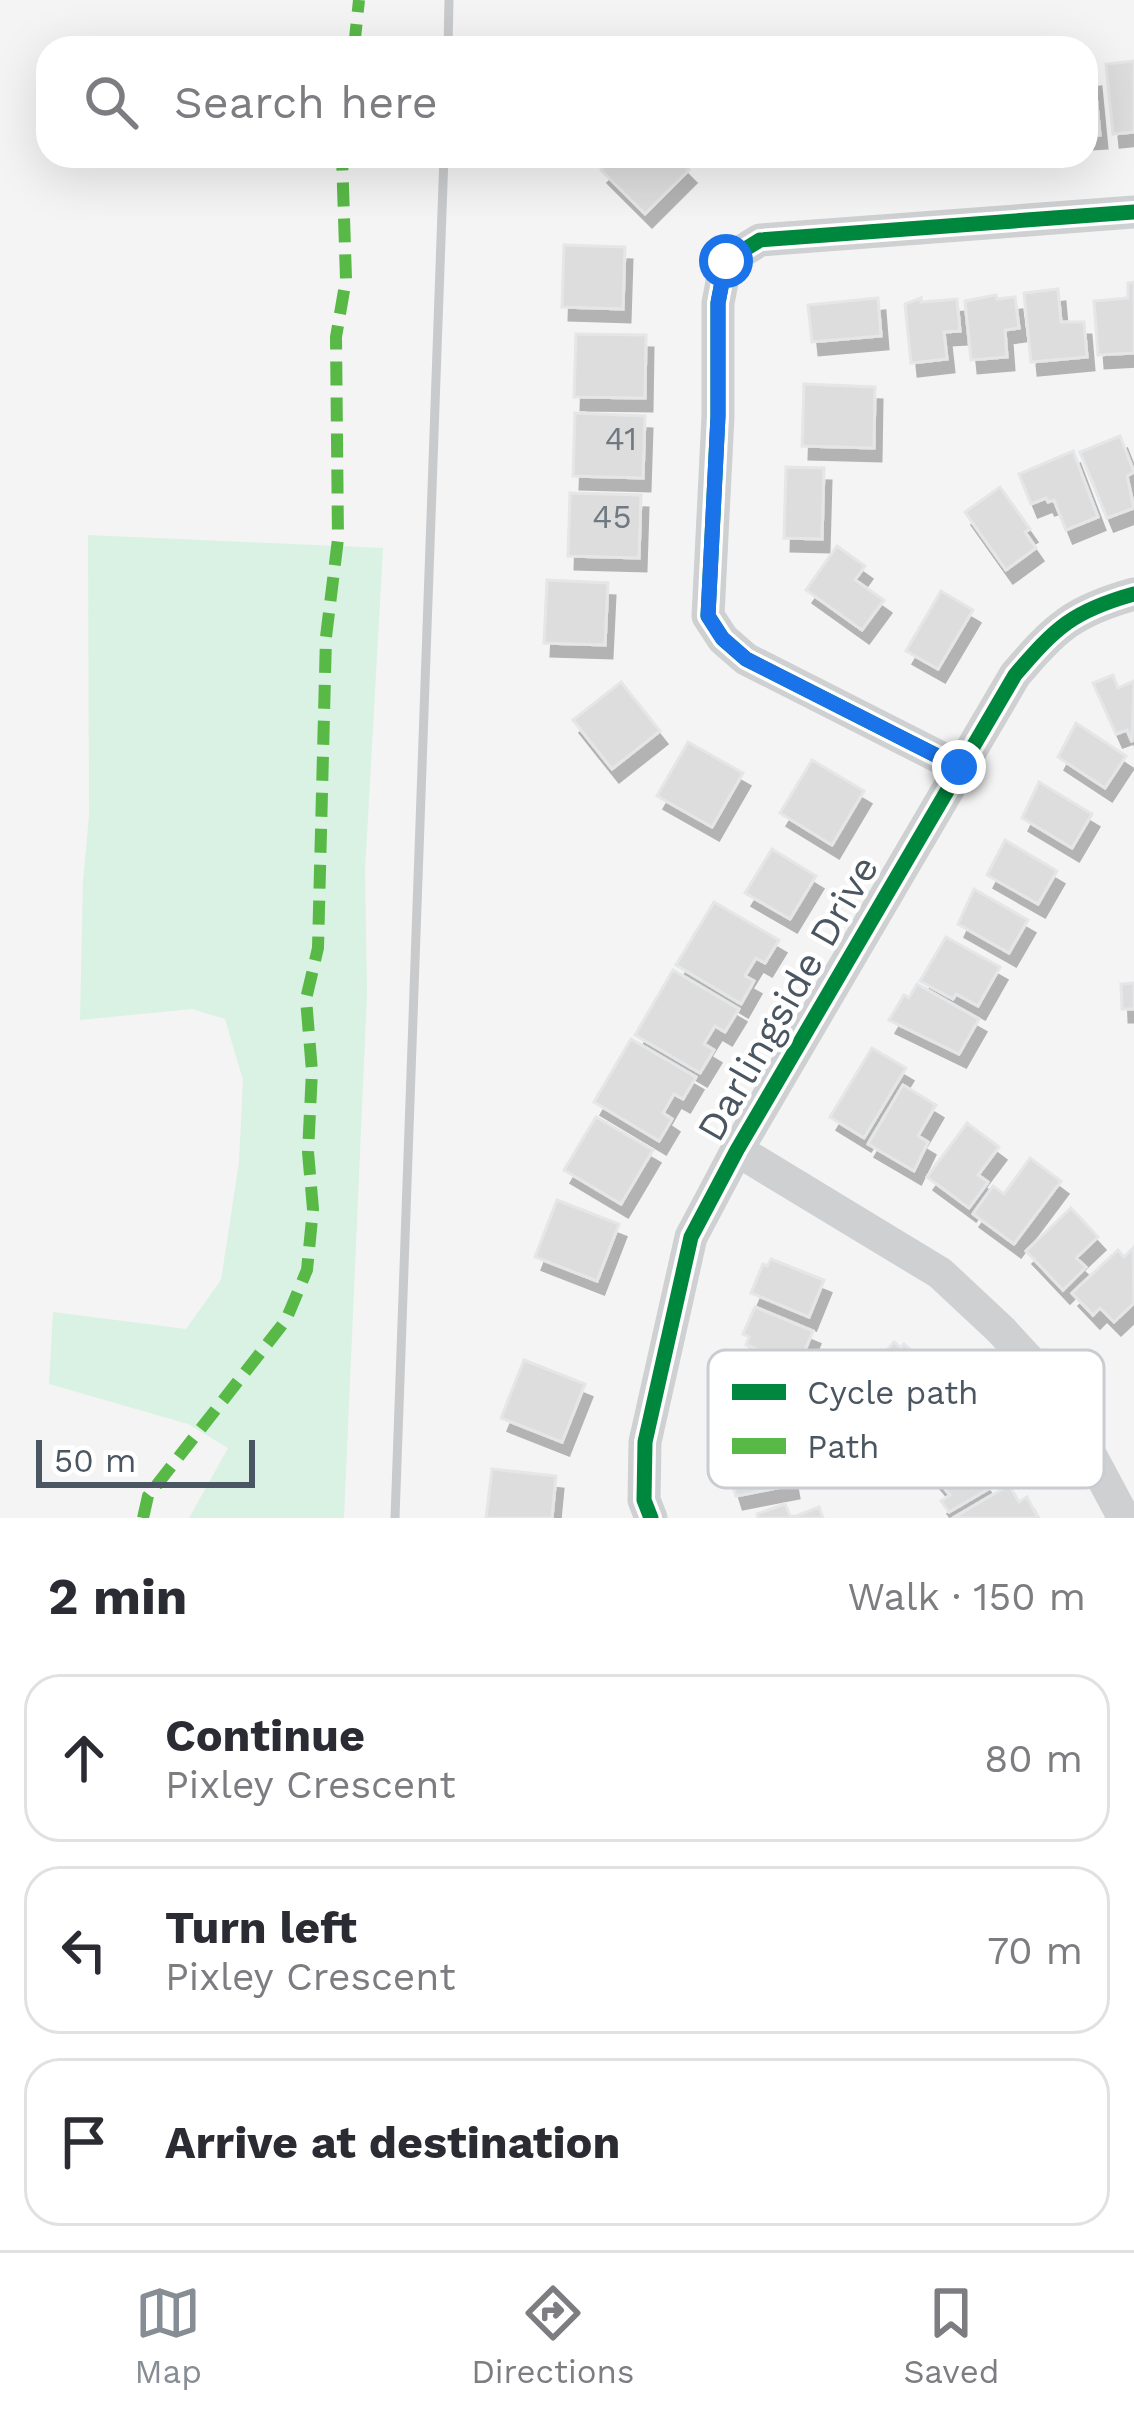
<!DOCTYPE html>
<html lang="en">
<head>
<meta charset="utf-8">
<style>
  :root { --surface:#fff; --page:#f7f7f7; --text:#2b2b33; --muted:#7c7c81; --line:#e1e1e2; --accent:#868d94 }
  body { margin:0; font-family:"Work Sans",sans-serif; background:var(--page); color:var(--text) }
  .scale { position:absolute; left:36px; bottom:30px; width:219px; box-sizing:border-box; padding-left:12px; border:6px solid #4a5661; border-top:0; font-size:33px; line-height:42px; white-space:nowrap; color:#4a5661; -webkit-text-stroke:9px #fff; paint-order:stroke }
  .stop { position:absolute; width:36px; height:36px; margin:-27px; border:9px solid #1a73e8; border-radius:50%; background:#fff }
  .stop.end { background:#1a73e8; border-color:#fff; box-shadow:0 3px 12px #0008 }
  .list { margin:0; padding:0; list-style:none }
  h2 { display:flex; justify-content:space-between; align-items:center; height:156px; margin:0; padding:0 48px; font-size:51px }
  h2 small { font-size:39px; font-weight:400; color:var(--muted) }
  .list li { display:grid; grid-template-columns:78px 1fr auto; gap:36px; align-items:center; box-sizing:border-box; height:168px; margin:0 24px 24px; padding:0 24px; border:3px solid var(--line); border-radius:36px }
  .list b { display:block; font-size:45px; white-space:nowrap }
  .list p { margin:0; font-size:39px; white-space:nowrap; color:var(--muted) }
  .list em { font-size:39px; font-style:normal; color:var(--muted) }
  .icon { flex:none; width:66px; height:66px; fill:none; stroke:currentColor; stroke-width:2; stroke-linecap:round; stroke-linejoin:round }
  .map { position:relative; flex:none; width:1134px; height:1518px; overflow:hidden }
  .search { position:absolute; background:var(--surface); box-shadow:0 12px 48px #0002; left:36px; right:36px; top:36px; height:132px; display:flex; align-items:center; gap:30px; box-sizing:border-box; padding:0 42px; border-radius:36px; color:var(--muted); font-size:45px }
  .sheet { height:732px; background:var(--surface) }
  nav { display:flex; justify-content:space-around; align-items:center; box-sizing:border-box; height:168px; border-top:3px solid var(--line); background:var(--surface); font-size:33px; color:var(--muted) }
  nav a { display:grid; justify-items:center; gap:6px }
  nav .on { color:var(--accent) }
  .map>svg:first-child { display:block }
  .green { fill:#d9f2e3 }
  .building { fill:#ddddde; stroke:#e5e6e7; stroke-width:3; filter:url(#shadow) }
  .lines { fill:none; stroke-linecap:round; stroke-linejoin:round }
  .street { stroke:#ced0d2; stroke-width:33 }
  .rail { stroke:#c9cacc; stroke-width:9 }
  .quiet { stroke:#58b947; stroke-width:12; stroke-dasharray:24 12; stroke-linecap:butt }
  .cycleway-casing { stroke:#fff; stroke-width:22 }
  .cycleway { stroke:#00873e; stroke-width:15 }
  .route { stroke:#1a73e8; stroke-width:15 }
  .labels { text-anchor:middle; stroke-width:9; stroke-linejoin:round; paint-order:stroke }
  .number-label { font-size:33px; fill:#707881 }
  .street-label { font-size:39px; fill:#4a5661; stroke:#fff }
  .key { fill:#fff; stroke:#c9ccd0; stroke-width:3 }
  .key-label { font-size:33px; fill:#4a5661 }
</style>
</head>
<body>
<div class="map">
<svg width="1134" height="1518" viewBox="0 0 1134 1518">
  <defs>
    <filter id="shadow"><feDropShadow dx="7" dy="13" stdDeviation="0" flood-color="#0004"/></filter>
  </defs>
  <rect width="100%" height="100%" fill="#f4f4f4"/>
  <!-- green -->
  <polygon class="green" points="88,535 383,548 365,870 367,993 344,1518 189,1518 228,1448 188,1424 49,1384 53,1312 186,1329 221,1280 239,1162 243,1080 225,1019 192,1009 80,1020 83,882 89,816"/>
  <!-- building -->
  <g class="building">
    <polygon points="1134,61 1134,132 1113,134 1106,64"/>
    <polygon points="1094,74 1100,135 1086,136 1086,75"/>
    <polygon points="615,156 675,156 689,170 645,214 601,170"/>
    <polygon points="564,245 625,247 623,309 562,307"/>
    <polygon points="1134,282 1134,353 1098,355 1094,301 1128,298 1128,283"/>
    <polygon points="1058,289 1061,322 1084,322 1087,357 1031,362 1024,293"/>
    <polygon points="996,295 997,299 1015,297 1019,328 1005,330 1007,357 971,360 965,301"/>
    <polygon points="878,298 881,336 812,342 808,305"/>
    <polygon points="921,298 921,302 957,299 960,331 944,332 947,359 911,363 905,304"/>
    <polygon points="576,334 646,335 645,398 574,397"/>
    <polygon points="804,384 875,387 874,448 802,446"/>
    <polygon points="575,413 645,416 643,478 573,476"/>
    <polygon points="1120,436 1134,472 1127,476 1134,508 1107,518 1080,452"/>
    <polygon points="1073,451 1098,517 1066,530 1054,500 1048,502 1046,498 1031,504 1019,474"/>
    <polygon points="786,467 824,468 822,539 784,538"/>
    <polygon points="1000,487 1030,529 1025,532 1036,548 1006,570 965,512"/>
    <polygon points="570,493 641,495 639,558 568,556"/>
    <polygon points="837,546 865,566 855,580 884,600 862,630 806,590"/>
    <polygon points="547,580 608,583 605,645 544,643"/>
    <polygon points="941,591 973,610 938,669 906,651"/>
    <polygon points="1113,675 1118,688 1134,681 1132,742 1127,730 1116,734 1093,683"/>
    <polygon points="621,682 660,731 612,769 573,720"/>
    <polygon points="1076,723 1126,756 1105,788 1058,757"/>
    <polygon points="688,742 743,773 712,827 657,796"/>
    <polygon points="812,760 864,791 832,845 780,813"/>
    <polygon points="1039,782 1092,814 1072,848 1022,818"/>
    <polygon points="1005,840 1057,871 1038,904 987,875"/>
    <polygon points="772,849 816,876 790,919 745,893"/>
    <polygon points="974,889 1028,920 1009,953 958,924"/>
    <polygon points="714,902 779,940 765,963 756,958 745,976 754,981 741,1004 676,965"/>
    <polygon points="946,937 1000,967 978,1006 956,994 953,999 920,981"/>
    <polygon points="673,970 739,1009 725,1032 715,1026 704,1044 714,1050 700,1073 635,1035"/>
    <polygon points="917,984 979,1019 959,1054 889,1020 904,995 909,998"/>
    <polygon points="1121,984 1134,983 1134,1009 1122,1009"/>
    <polygon points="631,1039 696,1077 683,1099 674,1094 663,1113 672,1119 659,1141 594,1102"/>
    <polygon points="872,1048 906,1068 864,1138 830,1117"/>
    <polygon points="903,1085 936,1105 918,1136 928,1142 914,1171 868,1144"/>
    <polygon points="596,1117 653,1150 621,1204 564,1170"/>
    <polygon points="967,1123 999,1147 978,1175 988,1182 969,1208 927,1177"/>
    <polygon points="1030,1158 1061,1181 1014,1244 973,1214 993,1186 1004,1194"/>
    <polygon points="557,1200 619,1224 597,1281 535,1257"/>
    <polygon points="1071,1208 1098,1237 1076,1258 1086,1267 1063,1290 1026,1251"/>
    <polygon points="1133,1248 1134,1303 1114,1322 1100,1308 1093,1315 1072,1293 1118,1250 1124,1257"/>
    <polygon points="771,1259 824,1280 809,1317 751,1293 763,1264 767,1266"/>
    <polygon points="755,1307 813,1331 798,1367 746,1345 749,1337 743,1334"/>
    <polygon points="894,1342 901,1348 904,1344 926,1364 886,1411 857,1386"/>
    <polygon points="524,1360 585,1384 562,1442 501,1418"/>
    <polygon points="981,1424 1006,1453 979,1474 990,1488 949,1512 941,1501 950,1495 927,1468"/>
    <polygon points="785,1446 792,1485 736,1496 724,1458"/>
    <polygon points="492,1469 556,1476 552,1518 486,1518"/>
    <polygon points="1009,1485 1019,1502 1027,1497 1038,1518 953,1518"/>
    <polygon points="785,1504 791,1518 819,1507 823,1518 758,1518 757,1514"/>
  </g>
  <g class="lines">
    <!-- street -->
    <g class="street">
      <polyline points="959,767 746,659 723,639 708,616 718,416 718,303 726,261 760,240 1134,212"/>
      <polyline points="737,1150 940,1273 1001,1330 1055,1389 1124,1518"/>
      <path d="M651,1518l-7,-18 1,-58 46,-205 46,-87 278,-475c41,-48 58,-64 119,-81"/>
    </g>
    <!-- rail -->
    <g class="rail">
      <polyline points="448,48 449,0"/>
      <polyline points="395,1518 444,156"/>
    </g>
    <!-- quiet -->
    <g class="quiet">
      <polyline points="354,48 359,0"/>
      <polyline points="143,1518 148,1496 286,1320 307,1270 313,1209 308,1152 312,1071 306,999 318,948 326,637 338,539 336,337 346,279 342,156"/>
    </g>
    <defs>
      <g id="cycleway">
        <polyline points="959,767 746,659 723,639 708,616 718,416 718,303 726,261 760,240 1134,212"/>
        <path d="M651,1518l-7,-18 1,-58 46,-205 46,-87 278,-475c41,-48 58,-64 119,-81"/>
      </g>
    </defs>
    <!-- cycleway casing -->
    <use href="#cycleway" class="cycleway-casing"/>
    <!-- cycleway -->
    <use href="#cycleway" class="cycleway"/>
  </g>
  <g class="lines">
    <!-- route -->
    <polyline class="route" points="726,261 718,303 718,416 708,616 722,638 746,659 959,767"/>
  </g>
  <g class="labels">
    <!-- number labels -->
    <g class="number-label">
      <text x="621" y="450">41</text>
      <text x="612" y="528">45</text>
    </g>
    <!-- street labels -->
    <g class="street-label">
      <text transform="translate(787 998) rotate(-60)" y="14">Darlingside Drive</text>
    </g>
  </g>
  <!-- legend -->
  <rect x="708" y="1350" width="396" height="138" rx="18" class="key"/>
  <rect x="732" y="1384" width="54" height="16" fill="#00873e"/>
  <rect x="732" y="1438" width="54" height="16" fill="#58b947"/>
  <g class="key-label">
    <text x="807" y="1404">Cycle path</text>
    <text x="807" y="1458">Path</text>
  </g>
</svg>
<div class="scale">50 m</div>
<div class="stop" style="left:726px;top:261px"></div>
<div class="stop end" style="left:959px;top:767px"></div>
<div class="search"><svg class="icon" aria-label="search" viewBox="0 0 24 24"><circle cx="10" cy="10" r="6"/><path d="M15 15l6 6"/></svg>Search here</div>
</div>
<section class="sheet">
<h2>2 min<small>Walk · 150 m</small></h2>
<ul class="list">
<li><svg class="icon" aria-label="ahead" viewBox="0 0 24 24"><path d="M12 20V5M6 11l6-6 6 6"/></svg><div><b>Continue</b><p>Pixley Crescent</p></div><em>80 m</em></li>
<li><svg class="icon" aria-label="left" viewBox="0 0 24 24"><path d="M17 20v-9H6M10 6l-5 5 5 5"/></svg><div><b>Turn left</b><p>Pixley Crescent</p></div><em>70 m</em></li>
<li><svg class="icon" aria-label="arrive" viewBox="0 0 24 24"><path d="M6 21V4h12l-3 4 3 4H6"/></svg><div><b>Arrive at destination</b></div></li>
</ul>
</section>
<nav>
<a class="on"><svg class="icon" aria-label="map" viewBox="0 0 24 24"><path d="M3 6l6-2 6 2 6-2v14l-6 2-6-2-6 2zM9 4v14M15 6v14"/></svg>Map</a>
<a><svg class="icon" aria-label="directions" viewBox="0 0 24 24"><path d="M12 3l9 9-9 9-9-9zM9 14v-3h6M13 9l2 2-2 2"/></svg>Directions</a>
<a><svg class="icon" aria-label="saved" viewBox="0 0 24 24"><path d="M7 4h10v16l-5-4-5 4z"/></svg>Saved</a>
</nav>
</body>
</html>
